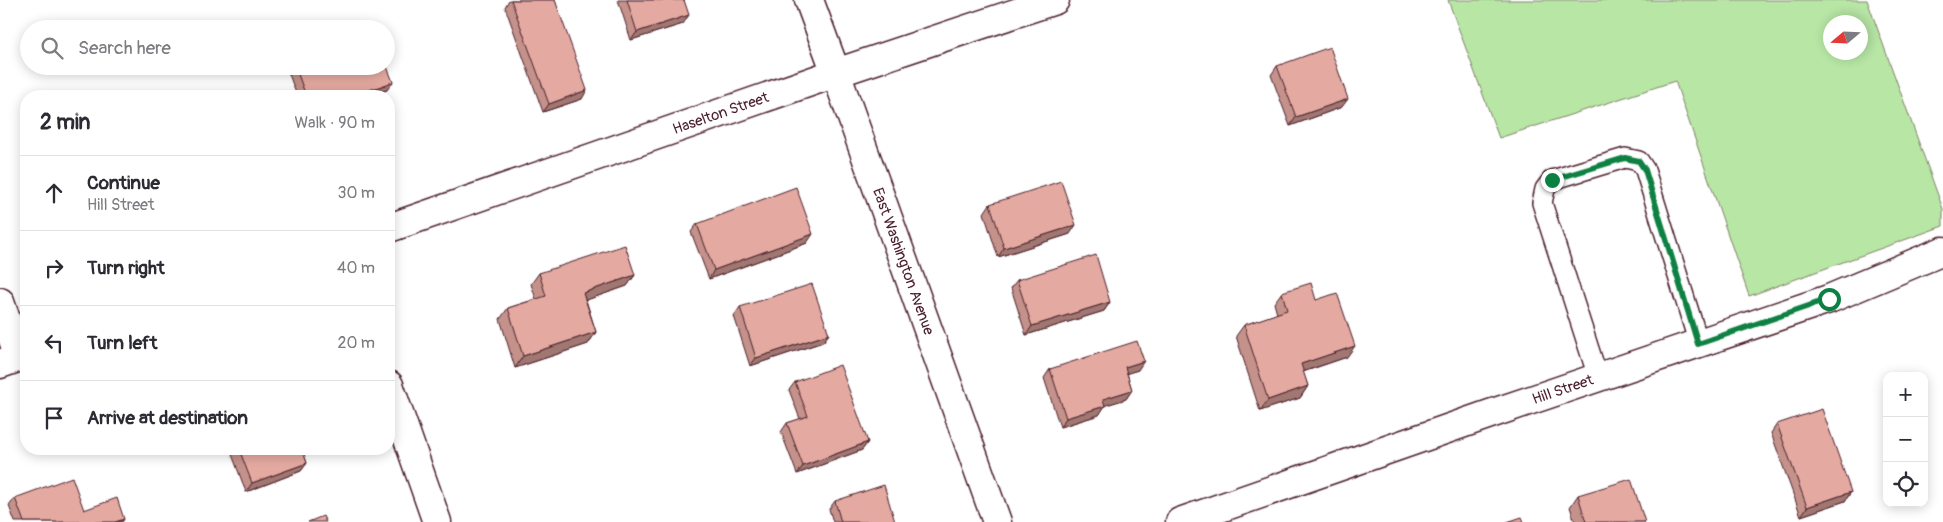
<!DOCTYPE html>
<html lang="en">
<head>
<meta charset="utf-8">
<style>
  :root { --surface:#fff; --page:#f2f2f3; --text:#2b2b33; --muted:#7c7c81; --line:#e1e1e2 }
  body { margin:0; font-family:Pangolin,sans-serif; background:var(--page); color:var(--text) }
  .controls { position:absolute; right:15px; bottom:15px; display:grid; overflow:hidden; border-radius:10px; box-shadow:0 2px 12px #0003 }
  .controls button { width:45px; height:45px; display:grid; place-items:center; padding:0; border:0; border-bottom:1px solid var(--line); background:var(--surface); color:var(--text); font:25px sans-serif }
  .compass { position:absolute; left:1823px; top:15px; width:45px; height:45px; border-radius:50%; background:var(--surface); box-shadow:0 2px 12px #0003; rotate:251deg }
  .stop { position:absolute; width:15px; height:15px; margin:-11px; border:4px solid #0b8043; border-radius:50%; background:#fff }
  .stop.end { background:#0b8043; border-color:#fff; box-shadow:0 1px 5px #0008 }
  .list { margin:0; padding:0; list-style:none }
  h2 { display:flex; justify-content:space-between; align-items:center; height:65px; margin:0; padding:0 20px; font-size:21px }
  h2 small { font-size:16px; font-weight:400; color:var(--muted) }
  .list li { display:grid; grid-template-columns:32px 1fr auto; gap:15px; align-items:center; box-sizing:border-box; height:75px; padding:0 20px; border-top:1px solid var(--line) }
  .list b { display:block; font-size:19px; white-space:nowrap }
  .list p { margin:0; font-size:16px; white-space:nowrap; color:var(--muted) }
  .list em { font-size:16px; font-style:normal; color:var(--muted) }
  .icon { flex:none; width:28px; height:28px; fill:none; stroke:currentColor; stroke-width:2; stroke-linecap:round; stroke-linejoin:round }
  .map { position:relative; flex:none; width:1943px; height:522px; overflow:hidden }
  .search { position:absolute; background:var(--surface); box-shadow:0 2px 12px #0003; left:20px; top:20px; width:375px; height:55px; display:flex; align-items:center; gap:12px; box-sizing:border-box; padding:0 18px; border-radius:28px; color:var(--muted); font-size:19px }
  .panel { position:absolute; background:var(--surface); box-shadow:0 2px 12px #0003; left:20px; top:90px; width:375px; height:365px; border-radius:20px }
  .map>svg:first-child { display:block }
  .green { fill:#b7e6a5; stroke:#808268; fill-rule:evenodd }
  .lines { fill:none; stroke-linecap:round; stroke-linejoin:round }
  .service-casing { stroke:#4a1f2b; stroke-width:22 }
  .minor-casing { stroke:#4a1f2b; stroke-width:31 }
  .tertiary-casing { stroke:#4a1f2b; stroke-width:31 }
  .service { stroke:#fff; stroke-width:19 }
  .minor { stroke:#fff; stroke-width:28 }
  .tertiary { stroke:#fff; stroke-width:28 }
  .wall { fill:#c4928a; stroke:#4a1f2b }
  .shaded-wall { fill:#a07771; stroke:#4a1f2b }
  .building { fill:#e4aaa1; stroke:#4a1f2b }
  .route { stroke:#0b8043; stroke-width:6 }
  .labels { text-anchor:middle; stroke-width:4; stroke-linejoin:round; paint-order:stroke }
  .street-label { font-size:15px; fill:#4a1f2b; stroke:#fff }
</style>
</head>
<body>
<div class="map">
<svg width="1943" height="522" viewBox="0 0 1943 522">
  <rect width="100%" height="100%" fill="#fff"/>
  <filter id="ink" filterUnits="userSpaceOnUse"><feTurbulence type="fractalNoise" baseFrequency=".02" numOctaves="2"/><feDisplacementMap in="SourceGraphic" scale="10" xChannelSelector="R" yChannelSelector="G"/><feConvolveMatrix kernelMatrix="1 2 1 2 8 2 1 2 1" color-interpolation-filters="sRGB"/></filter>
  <g filter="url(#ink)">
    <!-- green -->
    <path class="green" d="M1448,0h419l76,209v17l-194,70 -74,-215 -176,57zM1830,22h30v30h-30z"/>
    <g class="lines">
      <defs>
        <polyline id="service" points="1598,377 1542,203 1545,189 1552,180 1625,158 1639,161 1645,170 1699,344"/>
        <g id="minor">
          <path id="s1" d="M836,73l161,449"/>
          <polyline points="0,302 19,357"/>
          <polyline points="389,385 437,522"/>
          <path id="s2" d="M1180,522l310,-108 339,-115 114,-48"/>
        </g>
        <g id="tertiary">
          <polyline points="809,0 836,73"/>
          <path id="s3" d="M389,228l447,-155 219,-73"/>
          <polyline points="0,364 26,355"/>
        </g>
      </defs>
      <!-- service casing -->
      <use href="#service" class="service-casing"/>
      <!-- minor casing -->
      <use href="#minor" class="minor-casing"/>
      <!-- tertiary casing -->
      <use href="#tertiary" class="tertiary-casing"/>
      <!-- service -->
      <use href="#service" class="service"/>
      <!-- minor -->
      <use href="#minor" class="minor"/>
      <!-- tertiary -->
      <use href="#tertiary" class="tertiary"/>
    </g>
    <!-- wall -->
    <g class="wall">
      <polygon points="509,0 555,0 582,99 543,112 505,7"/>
      <polygon points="618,0 684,0 683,24 631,40"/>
      <polygon points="286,66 386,66 387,90 370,96 297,96"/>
      <polygon points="1277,66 1342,107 1290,126 1271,75"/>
      <polygon points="26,151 26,163 23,155"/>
      <polygon points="990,204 1070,234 998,257 984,213"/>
      <polygon points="697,224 807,243 709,279 691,232"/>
      <polygon points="539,273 635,275 627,286 586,300 596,332 588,344 515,368 500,319 508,308 536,299 531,284"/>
      <polygon points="1017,280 1110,302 1104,311 1026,335 1011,288"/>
      <polygon points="1282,292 1316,300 1347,357 1303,372 1308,386 1300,398 1260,411 1236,336 1244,325 1277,314 1274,303"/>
      <polygon points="740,307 829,334 823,342 750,366 734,316"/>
      <polygon points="1050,369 1138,370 1127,373 1132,390 1126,399 1105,405 1099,415 1060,427 1044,378"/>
      <polygon points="795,382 868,442 862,450 797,474 781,432 787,423 800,419 789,390"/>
      <polygon points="1777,424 1851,492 1845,501 1801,516 1771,433"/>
      <polygon points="230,449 302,449 307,463 301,471 246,492"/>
      <polygon points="1578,495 1645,522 1575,522 1570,507"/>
      <polygon points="15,498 84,510 124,519 122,522 15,522 9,506"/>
      <polygon points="835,501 895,522 833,522 829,509"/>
    </g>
    <!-- shaded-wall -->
    <g class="shaded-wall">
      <polygon points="689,15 683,24 631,40 637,32"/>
      <polygon points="393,82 387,90 370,96 352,96"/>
      <polygon points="587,90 582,99 543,112 549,104"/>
      <polygon points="1348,99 1342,107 1290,126 1296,117"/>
      <polygon points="1076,225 1070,234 998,257 1004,248"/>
      <polygon points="813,234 807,243 709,279 714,270"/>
      <polygon points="635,275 627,286 575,304 583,293"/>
      <polygon points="1110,302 1104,311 1026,335 1032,326"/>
      <polygon points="596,332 588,344 515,368 523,356"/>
      <polygon points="829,334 823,342 750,366 756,358"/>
      <polygon points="1355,346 1347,357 1293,375 1301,364"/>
      <polygon points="1144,361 1138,370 1119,376 1125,367"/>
      <polygon points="1308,386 1300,398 1260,411 1268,400"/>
      <polygon points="1132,390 1126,399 1097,408 1103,399"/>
      <polygon points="1105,406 1099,415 1060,427 1066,418"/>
      <polygon points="868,442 862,450 797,474 803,466"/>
      <polygon points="307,463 301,471 246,492 252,483"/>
      <polygon points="1851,492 1845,501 1801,516 1807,507"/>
      <polygon points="124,519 122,522 115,522"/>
    </g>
    <!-- building -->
    <g class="building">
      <polygon points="511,0 555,0 587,90 549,104"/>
      <polygon points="627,0 684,0 689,15 637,32"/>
      <polygon points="1330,47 1348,99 1296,117 1277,66"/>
      <polygon points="386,64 393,82 352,96 306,96 295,66 386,66"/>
      <polygon points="1061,181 1076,225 1004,248 990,204"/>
      <polygon points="796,187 813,234 714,270 697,224"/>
      <polygon points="625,245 635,275 583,293 596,332 523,356 508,308 546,296 539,273"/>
      <polygon points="1096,255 1110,302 1032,326 1017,280"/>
      <polygon points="1311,283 1316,300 1337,293 1355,346 1301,364 1308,386 1268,400 1244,325 1287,310 1282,292"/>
      <polygon points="812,284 829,334 756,358 740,307"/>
      <polygon points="1137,341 1144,361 1125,367 1132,390 1103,399 1105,406 1066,418 1050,369"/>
      <polygon points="840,365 868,442 803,466 787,423 808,416 795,382"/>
      <polygon points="1822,409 1851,492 1807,507 1777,424"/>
      <polygon points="239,449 302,449 307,463 252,483"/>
      <polygon points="72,477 84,510 117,498 124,519 115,522 24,522 15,498"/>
      <polygon points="1631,479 1645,522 1586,522 1578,495"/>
      <polygon points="884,485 895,522 841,522 835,501"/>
      <polygon points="323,516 326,522 308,522"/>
      <polygon points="1522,517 1524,522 1507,522"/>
    </g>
  </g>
  <g class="lines" filter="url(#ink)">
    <!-- route -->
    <polyline class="route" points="1552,180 1625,158 1639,161 1645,170 1698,344 1829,299"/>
  </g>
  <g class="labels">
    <!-- street labels -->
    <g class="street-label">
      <text dy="5" stroke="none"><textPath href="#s3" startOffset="351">Haselton Street</textPath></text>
      <text dy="5" stroke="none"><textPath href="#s1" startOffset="200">East Washington Avenue</textPath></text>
      <text dy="5" stroke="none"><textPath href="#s2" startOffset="405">Hill Street</textPath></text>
    </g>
  </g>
</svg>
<div class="controls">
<button>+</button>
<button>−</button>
<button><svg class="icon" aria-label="locate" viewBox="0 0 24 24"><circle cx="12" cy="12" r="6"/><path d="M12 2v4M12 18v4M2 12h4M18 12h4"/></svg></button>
</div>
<svg class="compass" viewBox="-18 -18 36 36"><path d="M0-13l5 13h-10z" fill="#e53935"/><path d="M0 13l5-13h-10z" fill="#7c7c81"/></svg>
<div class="stop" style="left:1829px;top:299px"></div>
<div class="stop end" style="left:1552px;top:180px"></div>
<div class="search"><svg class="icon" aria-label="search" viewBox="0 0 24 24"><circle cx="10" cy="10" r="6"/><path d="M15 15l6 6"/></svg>Search here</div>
<section class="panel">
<h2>2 min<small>Walk · 90 m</small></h2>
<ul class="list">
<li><svg class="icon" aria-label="ahead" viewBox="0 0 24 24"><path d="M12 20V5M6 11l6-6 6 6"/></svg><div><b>Continue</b><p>Hill Street</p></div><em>30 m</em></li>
<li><svg class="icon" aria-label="right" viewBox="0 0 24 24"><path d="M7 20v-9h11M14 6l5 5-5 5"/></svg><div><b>Turn right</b></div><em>40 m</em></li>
<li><svg class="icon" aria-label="left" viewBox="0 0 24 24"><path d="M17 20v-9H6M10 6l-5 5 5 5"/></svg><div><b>Turn left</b></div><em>20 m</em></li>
<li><svg class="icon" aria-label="arrive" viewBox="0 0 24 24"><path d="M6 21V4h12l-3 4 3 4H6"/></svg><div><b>Arrive at destination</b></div></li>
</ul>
</section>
</div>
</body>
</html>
